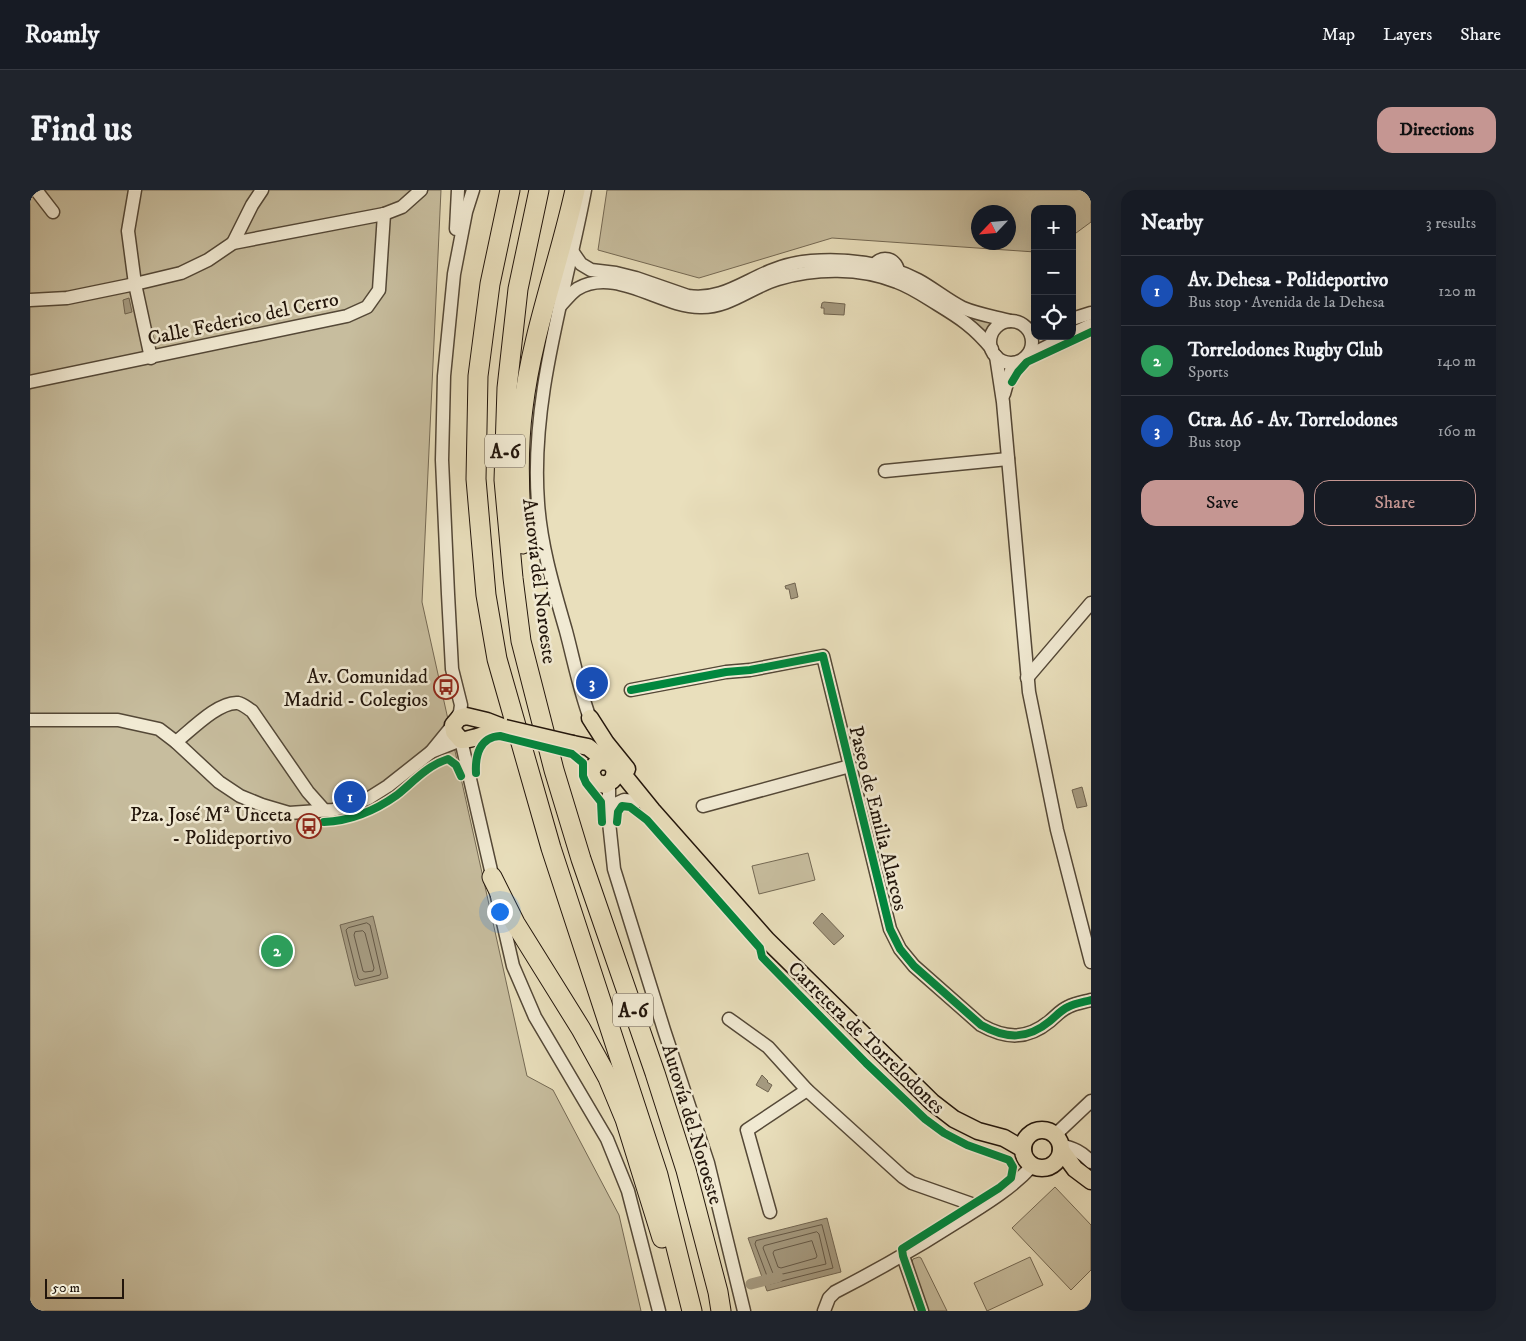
<!DOCTYPE html>
<html lang="en">
<head>
<meta charset="utf-8">
<style>
  :root { --surface:#171b24; --page:#20242c; --text:#f1f3f6; --muted:#9ea1a6; --line:#363941; --accent:#c59692 }
  body { margin:0; font-family:"IM FELL DW Pica",serif; background:var(--page); color:var(--text) }
  .controls { position:absolute; right:15px; top:15px; display:grid; overflow:hidden; border-radius:10px; box-shadow:0 5px 20px #0002 }
  .controls button { width:45px; height:45px; display:grid; place-items:center; padding:0; border:0; border-bottom:1px solid var(--line); background:var(--surface); color:var(--text); font:25px sans-serif }
  .compass { position:absolute; left:941px; top:15px; width:45px; height:45px; border-radius:50%; background:var(--surface); box-shadow:0 5px 20px #0002; rotate:244deg }
  .scale { position:absolute; left:15px; bottom:12px; width:79px; box-sizing:border-box; padding-left:5px; border:2px solid #22150b; border-top:0; font-size:14px; line-height:18px; white-space:nowrap; color:#22150b; -webkit-text-stroke:4px #f1ead3; paint-order:stroke }
  .you { position:absolute; left:469px; top:721px; width:18px; height:18px; margin:-12px; border:4px solid #fff; border-radius:50%; background:#1a73e8; box-shadow:0 0 0 8px #1a73e833 }
  .badge { display:grid; place-items:center; width:32px; height:32px; border-radius:50%; background:var(--accent); color:#fff; font-size:16px; font-weight:700 }
  .pin { position:absolute; translate:-50% -50%; border:2px solid #fff; box-shadow:0 1px 5px #0006 }
  .list { margin:0; padding:0; list-style:none }
  h2 { display:flex; justify-content:space-between; align-items:center; height:65px; margin:0; padding:0 20px; font-size:21px }
  h2 small { font-size:16px; font-weight:400; color:var(--muted) }
  .list li { display:grid; grid-template-columns:32px 1fr auto; gap:15px; align-items:center; box-sizing:border-box; height:70px; padding:0 20px; border-top:1px solid var(--line) }
  .list b { display:block; font-size:19px; white-space:nowrap }
  .list p { margin:0; font-size:16px; white-space:nowrap; color:var(--muted) }
  .list em { font-size:16px; font-style:normal; color:var(--muted) }
  .actions { display:flex; gap:10px; padding:15px 20px }
  .actions a { flex:1; padding:11px 0; border:1px solid var(--accent); border-radius:15px; text-align:center; font-size:18px; color:var(--accent) }
  .actions .main { background:var(--accent); color:#111 }
  .icon { flex:none; width:28px; height:28px; fill:none; stroke:currentColor; stroke-width:2; stroke-linecap:round; stroke-linejoin:round }
  .map { position:relative; flex:none; width:1061px; height:1121px; overflow:hidden; border-radius:15px }
  header { display:flex; align-items:center; gap:30px; box-sizing:border-box; height:70px; padding:0 25px; background:var(--surface); border-bottom:1px solid var(--line) }
  header strong { font-size:24px }
  nav { display:flex; gap:28px; margin-inline-start:auto; font-size:18px }
  .intro { display:flex; align-items:center; justify-content:space-between; box-sizing:border-box; height:120px; padding:0 30px }
  h1 { margin:0; font-size:35px }
  .button { padding:12px 22px; border-radius:15px; background:var(--accent); color:#111; font-size:18px; font-weight:700 }
  main { display:flex; gap:30px; padding:0 30px }
  aside { flex:1; background:var(--surface); border-radius:15px; box-shadow:0 5px 20px #0002 }
  .map>svg:first-child { display:block }
  .green { fill:#c7bd9e; stroke:#746954; fill-rule:evenodd }
  .water { fill:#a59a80; stroke:#716551 }
  .lines { fill:none; stroke-linecap:round; stroke-linejoin:round }
  .shore { stroke:#645846; stroke-width:1 }
  .canal { stroke:#a59a80; stroke-width:11 }
  .minor-casing { stroke:#544837; stroke-width:15 }
  .major-casing { stroke:#22150b; stroke-width:19 }
  .highway-casing { stroke:#22150b; stroke-width:21 }
  .minor { stroke:#f1ead3; stroke-width:12 }
  .major { stroke:#e9dfbc; stroke-width:16 }
  .highway { stroke:#e9dfbc; stroke-width:19 }
  .major-bridge-casing { stroke:#22150b; stroke-width:19; stroke-linecap:butt }
  .major-bridge { stroke:#e9dfbc; stroke-width:16 }
  .cycleway-casing { stroke:#f1ead3; stroke-width:11 }
  .cycleway { stroke:#00873e; stroke-width:8 }
  .labels { text-anchor:middle; stroke-width:5; stroke-linejoin:round; paint-order:stroke }
  .shield { fill:#f1ead3; stroke:#605547; stroke-width:1 }
  .shield-label { font-size:19px; font-weight:bold; fill:#22150b }
  .street-label { font-size:20px; fill:#22150b; stroke:#f1ead3 }
  .poi-label { font-size:20px; fill:#22150b; stroke:#f1ead3; text-anchor:end }
</style>
</head>
<body>
<header>
<strong>Roamly</strong>
<nav><a>Map</a><a>Layers</a><a>Share</a></nav>
</header>
<div class="intro"><h1>Find us</h1><a class="button">Directions</a></div>
<main>
<div class="map">
<svg width="1061" height="1121" viewBox="0 0 1061 1121">
  <rect width="100%" height="100%" fill="#e9dfbc"/>
  <filter id="stains"><feTurbulence type="fractalNoise" baseFrequency=".004" numOctaves="4"/><feColorMatrix values="0 0 0 0 .2 0 0 0 0 .09 0 0 0 0 .02 0 0 0 .5 -.17"/></filter>
  <radialGradient id="worn" r=".72"><stop offset=".6" stop-color="#630" stop-opacity="0"/><stop offset="1" stop-color="#630" stop-opacity=".3"/></radialGradient>
  <!-- green -->
  <g class="green">
    <polygon points="0,0 411,0 392,412 497,886 523,900 589,1025 611,1121 0,1121"/>
    <path d="M577,0h484v32l-19,14v-27h-37v43l-203,-14 -133,40 -101,-28zM948,22h30v30h-30z"/>
    <polygon points="871,87 966,133 959,141 957,147"/>
    <polygon points="778,663 785,690 729,704 722,676"/>
    <polygon points="1025,997 1061,1035 1061,1080 1041,1100 982,1038"/>
    <polygon points="889,1067 891,1068 917,1121 898,1121 882,1072 883,1069"/>
    <polygon points="1000,1067 1013,1095 957,1121 944,1093"/>
  </g>
  <!-- water -->
  <g class="water">
    <polygon points="99,108 102,122 95,124 93,110"/>
    <polygon points="794,112 815,114 814,125 794,124 794,118 791,118 792,113"/>
    <polygon points="765,393 768,407 761,409 759,399 756,399 755,396"/>
    <polygon points="1052,597 1057,616 1047,618 1042,600"/>
    <polygon points="792,723 814,746 804,755 783,733"/>
    <polygon points="343,726 358,788 325,796 310,735"/>
    <polygon points="732,885 738,891 737,892 742,895 738,902 726,895"/>
    <polygon points="797,1028 811,1082 737,1101 718,1048"/>
  </g>
  <g class="lines">
    <!-- shore -->
    <g class="shore">
      <polygon points="337,733 340,735 351,783 350,785 330,790 328,788 316,740 318,738"/>
      <polygon points="333,741 335,743 344,778 343,781 335,782 333,781 324,745 325,742"/>
      <polygon points="792,1035 803,1078 740,1094 725,1054 726,1051"/>
      <polygon points="787,1042 789,1044 796,1074 744,1086 733,1058 734,1056"/>
      <polygon points="782,1051 787,1066 786,1068 751,1078 748,1077 743,1063 744,1061"/>
    </g>
    <!-- canal -->
    <polyline class="canal" points="721,1094 748,1087"/>
    <defs>
      <g id="minor">
        <polyline points="6,0 23,22"/>
        <polyline points="105,0 98,41 105,94 121,168"/>
        <path d="M555,0c-19,102 -55,208 -47,313 3,44 16,86 28,128 8,30 15,67 27,95"/>
        <polyline points="426,39 428,0"/>
        <polyline points="203,53 222,15 232,0"/>
        <path d="M542,61l9,13 10,6 25,3 20,5 52,18c31,5 55,-14 82,-25 12,-5 27,-9 41,-10 35,-3 74,2 107,19 15,8 29,20 45,28 14,6 32,9 47,13"/>
        <path d="M843,78c6,-15 26,-10 25,6"/>
        <polyline points="0,110 37,108 105,94 151,83 178,70 203,53 354,24 372,17 391,0"/>
        <path d="M531,115c5,-5 10,-12 16,-16 38,-23 84,18 123,18 29,1 51,-20 78,-28 37,-11 82,-12 119,3 14,5 27,14 40,22 23,14 37,23 55,45"/>
        <polyline points="1042,129 1061,123"/>
        <circle cx="981" cy="152" r="21"/>
        <polyline points="1042,144 1061,135"/>
        <polyline points="966,166 973,212 999,502 1027,640 1061,772"/>
        <polyline points="996,167 1038,146"/>
        <polyline points="0,192 317,126 337,117 349,100 354,24"/>
        <polyline points="974,204 979,186 984,173"/>
        <polyline points="855,281 978,269"/>
        <polyline points="997,488 1061,413"/>
        <path d="M601,500l95,-18 24,-2 73,-14 67,273 10,20 14,17 67,59c25,14 46,15 69,-4 6,-5 11,-11 18,-14 7,-4 16,-5 23,-7"/>
        <polyline points="0,530 88,530 129,539 146,552 189,592 210,606 232,615 259,623 303,620 323,615 339,608 358,596 401,562 423,535"/>
        <polyline points="426,530 430,522 431,515 422,479 418,404 412,270 414,186 424,84 436,22 443,0"/>
        <path d="M146,552c15,-12 43,-41 62,-39 5,1 9,5 14,8l56,81 16,18"/>
        <polyline points="401,562 431,550 483,776 505,827 577,949 598,1001 629,1121"/>
        <polyline points="579,593 579,632 584,679 634,840 678,973 714,1121"/>
        <polyline points="673,616 820,576"/>
        <polyline points="579,617 594,610 609,611"/>
        <polyline points="699,829 738,857 777,900 873,987 882,993 950,1017"/>
        <polyline points="1025,945 1061,911"/>
        <path d="M1031,955c12,3 21,7 30,17"/>
        <polyline points="740,1022 717,940 777,900"/>
        <polyline points="873,1066 892,1121"/>
        <path d="M794,1121l5,-13 6,-6c45,-23 88,-48 130,-75 24,-15 48,-30 67,-51"/>
      </g>
      <g id="major">
        <path d="M436,526l21,5 18,7c-12,3 -35,13 -44,12l-7,-8 -1,-7 6,-7z"/>
        <polyline points="560,528 576,553 597,579"/>
        <polyline points="543,554 558,557 576,571"/>
        <polyline points="581,574 585,580 583,590 575,595 565,592 561,582 564,576 569,571 579,572 592,583 622,620 737,750 902,912 924,929 948,941 974,948 993,959"/>
        <circle cx="1012" cy="959" r="19"/>
        <polyline points="1031,960 1045,979 1061,991"/>
      </g>
      <g id="highway">
        <polyline points="480,0 460,94 448,186 446,289 456,405 467,469 521,658 628,985 662,1121"/>
        <polyline points="509,0 488,99 477,198 474,290 483,388 491,451 524,580 551,669 625,883 656,980 688,1102 691,1121"/>
        <path d="M493,354c-4,-45 -6,-92 0,-136 9,-75 36,-145 52,-218"/>
        <polyline points="462,687 485,733 551,839 578,888 595,929 632,1048"/>
      </g>
    </defs>
    <!-- minor casing -->
    <use href="#minor" class="minor-casing"/>
    <!-- major casing -->
    <use href="#major" class="major-casing"/>
    <!-- highway casing -->
    <use href="#highway" class="highway-casing"/>
    <!-- minor -->
    <use href="#minor" class="minor"/>
    <!-- major -->
    <use href="#major" class="major"/>
    <!-- highway -->
    <use href="#highway" class="highway"/>
    <defs>
      <polyline id="major-bridge" points="475,538 543,554"/>
    </defs>
    <!-- major-bridge casing -->
    <use href="#major-bridge" class="major-bridge-casing"/>
    <!-- major-bridge -->
    <use href="#major-bridge" class="major-bridge"/>
    <defs>
      <g id="cycleway">
        <polyline points="982,192 988,182 997,172 1061,142"/>
        <path d="M601,500l95,-18 24,-2 73,-14 67,273 10,20 14,17 67,59c25,14 46,15 69,-4 6,-5 11,-11 18,-14 7,-4 16,-5 23,-7"/>
        <path d="M446,583c-1,-18 4,-36 24,-37l72,18 11,9v13l3,7 15,19 1,20"/>
        <path d="M294,632c26,-1 52,-12 73,-27 16,-13 31,-30 51,-36l8,6 5,11"/>
        <polyline points="587,632 588,622 592,616 600,617 617,630 730,758 732,767 836,873 895,929 914,943 937,955 979,970 983,977 981,988 969,998 872,1059 873,1066 892,1121"/>
      </g>
    </defs>
    <!-- cycleway casing -->
    <use href="#cycleway" class="cycleway-casing"/>
    <!-- cycleway -->
    <use href="#cycleway" class="cycleway"/>
  </g>
  <!-- icons -->
  <defs>
    <symbol id="bus-ring" viewBox="-11 -11 22 22"><circle r="9.5" fill="#f1ead3" stroke="#8f2418" stroke-width="1.5"/><path d="M-5-6H5V4H4V6H2V4H-2V6H-4V4H-5ZM-3.5-4V0h7V-4ZM-3.5 1.2v1.5H-2V1.2ZM2 1.2v1.5H3.5V1.2Z" fill="#8f2418"/></symbol>
  </defs>
  <g fill-rule="evenodd">
    <use href="#bus-ring" x="402" y="483" width="28" height="28"/>
    <use href="#bus-ring" x="265" y="622" width="28" height="28"/>
  </g>
  <g class="labels">
    <!-- shield labels -->
    <g class="shield">
      <rect x="455" y="244.5" width="40" height="33" rx="4"/>
      <rect x="583" y="803.5" width="40" height="33" rx="4"/>
    </g>
    <g class="shield-label">
      <text x="475" y="268">A-6</text>
      <text x="603" y="827">A-6</text>
    </g>
    <!-- street labels -->
    <g class="street-label">
      <text transform="translate(213 128) rotate(-12)" y="7">Calle Federico del Cerro</text>
      <text transform="translate(510 391) rotate(83)" y="7">Autovía del Noroeste</text>
      <text transform="translate(849 628) rotate(76)" y="7">Paseo de Emilia Alarcos</text>
      <text transform="translate(837 847) rotate(44)" y="7">Carretera de Torrelodones</text>
      <text transform="translate(663 934) rotate(73)" y="7">Autovía del Noroeste</text>
    </g>
    <!-- poi labels -->
    <g class="poi-label">
      <text x="398" y="493">Av. Comunidad<tspan x="398" dy="23">Madrid - Colegios</tspan></text>
      <text x="262" y="631">Pza. José Mª Unceta<tspan x="262" dy="23">- Polideportivo</tspan></text>
    </g>
  </g>
  <rect width="100%" height="100%" filter="url(#stains)"/>
  <rect width="100%" height="100%" fill="url(#worn)"/>
</svg>
<div class="controls">
<button>+</button>
<button>−</button>
<button><svg class="icon" aria-label="locate" viewBox="0 0 24 24"><circle cx="12" cy="12" r="6"/><path d="M12 2v4M12 18v4M2 12h4M18 12h4"/></svg></button>
</div>
<svg class="compass" viewBox="-18 -18 36 36"><path d="M0-13l5 13h-10z" fill="#e53935"/><path d="M0 13l5-13h-10z" fill="#9ea1a6"/></svg>
<div class="scale">50 m</div>
<div class="you"></div>
<div class="pin badge" style="left:320px;top:607px;background:#1a4fb4">1</div>
<div class="pin badge" style="left:247px;top:761px;background:#2e9e5b">2</div>
<div class="pin badge" style="left:562px;top:493px;background:#1a4fb4">3</div>
</div>
<aside>
<h2>Nearby<small>3 results</small></h2>
<ul class="list">
<li><span class="badge" style="background:#1a4fb4">1</span><div><b>Av. Dehesa - Polideportivo</b><p>Bus stop · Avenida de la Dehesa</p></div><em>120 m</em></li>
<li><span class="badge" style="background:#2e9e5b">2</span><div><b>Torrelodones Rugby Club</b><p>Sports</p></div><em>140 m</em></li>
<li><span class="badge" style="background:#1a4fb4">3</span><div><b>Ctra. A6 - Av. Torrelodones</b><p>Bus stop</p></div><em>160 m</em></li>
</ul>
<div class="actions"><a class="main">Save</a><a>Share</a></div>
</aside>
</main>
</body>
</html>
